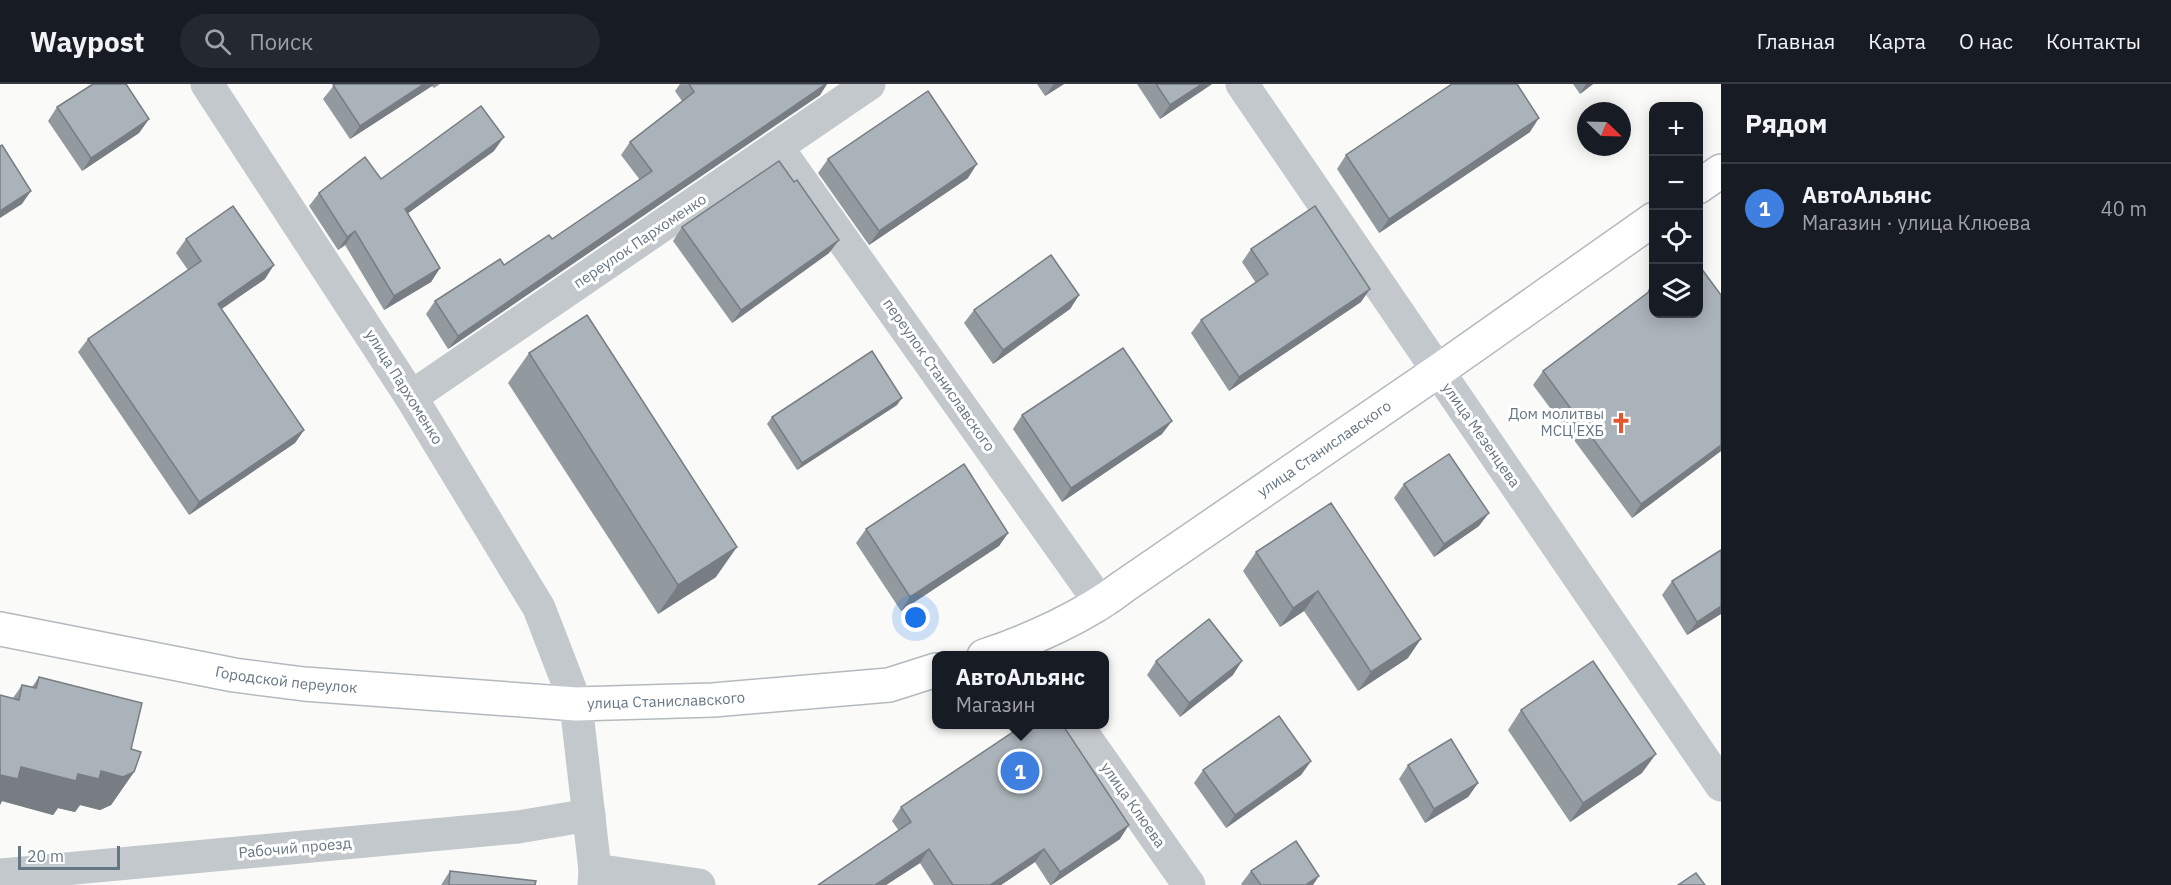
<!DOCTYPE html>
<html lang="ru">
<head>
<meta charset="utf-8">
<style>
  :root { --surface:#171b24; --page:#242831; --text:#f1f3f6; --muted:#9ea1a6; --line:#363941; --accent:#0b8043 }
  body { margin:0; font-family:"IBM Plex Sans",sans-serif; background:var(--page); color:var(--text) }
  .controls { position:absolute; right:18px; top:18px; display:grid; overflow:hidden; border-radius:12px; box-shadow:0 3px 15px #0003 }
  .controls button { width:54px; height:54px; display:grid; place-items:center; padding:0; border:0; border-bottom:2px solid var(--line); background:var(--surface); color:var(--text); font:30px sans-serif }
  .compass { position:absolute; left:1577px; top:18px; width:54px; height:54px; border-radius:50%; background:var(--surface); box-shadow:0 3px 15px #0003; rotate:113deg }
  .scale { position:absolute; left:18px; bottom:15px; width:102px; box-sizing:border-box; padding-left:6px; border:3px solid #657683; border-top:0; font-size:16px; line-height:21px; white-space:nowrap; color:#657683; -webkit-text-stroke:4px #fff; paint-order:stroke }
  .you { position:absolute; left:916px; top:534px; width:21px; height:21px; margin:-15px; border:4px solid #fff; border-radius:50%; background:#1a73e8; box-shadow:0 0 0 9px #1a73e833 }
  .badge { display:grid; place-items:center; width:39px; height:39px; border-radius:50%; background:var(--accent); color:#fff; font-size:20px; font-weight:700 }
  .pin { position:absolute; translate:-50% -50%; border:3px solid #fff; box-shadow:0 2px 6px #0006 }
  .popup { position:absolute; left:932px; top:567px; width:177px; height:78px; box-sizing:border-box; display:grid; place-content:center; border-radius:12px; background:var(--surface); filter:drop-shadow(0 2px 4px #0005); font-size:20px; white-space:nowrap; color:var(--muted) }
  .popup b { font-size:22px; color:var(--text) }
  .popup::after { content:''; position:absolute; left:50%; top:100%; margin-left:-12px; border:12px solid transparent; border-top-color:var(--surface) }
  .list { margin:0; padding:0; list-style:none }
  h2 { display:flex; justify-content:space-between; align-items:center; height:78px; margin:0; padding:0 24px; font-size:26px }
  h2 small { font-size:20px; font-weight:400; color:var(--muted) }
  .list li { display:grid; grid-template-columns:39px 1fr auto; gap:18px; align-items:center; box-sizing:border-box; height:90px; padding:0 24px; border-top:2px solid var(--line) }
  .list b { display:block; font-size:22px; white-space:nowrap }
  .list p { margin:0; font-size:20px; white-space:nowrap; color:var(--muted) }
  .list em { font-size:20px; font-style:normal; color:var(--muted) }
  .icon { flex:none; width:33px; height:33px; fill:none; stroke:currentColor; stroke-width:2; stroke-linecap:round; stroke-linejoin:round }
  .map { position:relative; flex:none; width:1721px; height:801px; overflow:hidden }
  header { display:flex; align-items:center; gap:36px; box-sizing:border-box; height:84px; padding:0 30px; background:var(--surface); border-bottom:2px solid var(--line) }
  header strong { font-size:28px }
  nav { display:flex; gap:33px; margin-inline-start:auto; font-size:21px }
  .search { width:420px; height:54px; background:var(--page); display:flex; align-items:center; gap:15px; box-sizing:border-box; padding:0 21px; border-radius:33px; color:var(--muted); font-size:22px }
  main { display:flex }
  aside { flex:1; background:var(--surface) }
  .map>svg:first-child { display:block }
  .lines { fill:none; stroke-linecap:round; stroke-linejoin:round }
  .secondary-casing { stroke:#b3babf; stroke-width:36 }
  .minor { stroke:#c3c8cc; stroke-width:33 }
  .tertiary { stroke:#c3c8cc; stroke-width:33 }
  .secondary { stroke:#fff; stroke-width:33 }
  .wall { fill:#929a9f }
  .shaded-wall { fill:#777d82 }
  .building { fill:#aab3b9; stroke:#777d82; stroke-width:1.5 }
  .labels { text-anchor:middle; stroke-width:6; stroke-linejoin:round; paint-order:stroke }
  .street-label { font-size:15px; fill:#657683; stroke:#fff }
  .poi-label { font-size:15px; fill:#657683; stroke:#fff; text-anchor:end }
</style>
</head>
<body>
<header>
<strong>Waypost</strong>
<div class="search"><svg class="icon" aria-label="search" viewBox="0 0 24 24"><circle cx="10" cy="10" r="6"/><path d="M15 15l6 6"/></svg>Поиск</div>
<nav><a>Главная</a><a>Карта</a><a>О нас</a><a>Контакты</a></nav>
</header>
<main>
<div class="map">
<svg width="1721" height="801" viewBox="0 0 1721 801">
  <rect width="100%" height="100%" fill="#fafaf8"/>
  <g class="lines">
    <defs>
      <g id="secondary">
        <polyline points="1698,103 1721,87"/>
        <path id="s1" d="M0,545l234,46 70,9 272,20 137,-4 176,-15 47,-15"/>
        <path id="s2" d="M984,572c46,-15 103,-41 140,-70l314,-215 216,-152"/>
      </g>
    </defs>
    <!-- secondary casing -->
    <use href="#secondary" class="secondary-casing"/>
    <!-- minor -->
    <g class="minor">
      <polyline points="207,0 411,313 539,524 576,620"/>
      <polyline points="1242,0 1721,701"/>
      <polyline points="777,63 1101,520"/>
      <polyline points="411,313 869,0"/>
      <polyline points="1076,640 1189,801"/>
      <polyline points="595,786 699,801"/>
      <polyline points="0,791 518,743 589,731"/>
    </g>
    <!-- tertiary -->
    <polyline class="tertiary" points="576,620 595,786 594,801"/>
    <!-- secondary -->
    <use href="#secondary" class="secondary"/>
  </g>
  <!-- wall -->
  <g class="wall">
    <polygon points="335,0 440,0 434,4 432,2 350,55 323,15"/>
    <polygon points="680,0 827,0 820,11 448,265 426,230 435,217 504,181 552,155 640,96 621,71 630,58 682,17 675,7"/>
    <polygon points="1037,0 1064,0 1045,12"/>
    <polygon points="1137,0 1212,0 1160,35"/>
    <polygon points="1573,0 1593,0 1580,10"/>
    <polygon points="57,23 149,35 139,49 82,87 48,37"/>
    <polygon points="1530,48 1379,149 1337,85 1346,71"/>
    <polygon points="494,67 408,129 440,184 431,198 384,226 345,161 338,166 309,122 319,109 381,95"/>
    <polygon points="828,75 968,94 869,161 818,89"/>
    <polygon points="794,98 839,156 829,169 732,239 673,157 682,143"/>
    <polygon points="186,155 265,195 222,225 304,346 295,359 189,431 78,268 88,255 188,186 176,169"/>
    <polygon points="1251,165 1361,218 1229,307 1191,249 1201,236 1256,199 1242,178"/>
    <polygon points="1649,206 1721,367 1632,434 1533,301 1543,287 1644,212"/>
    <polygon points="1079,211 1070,225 993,280 964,239 974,226"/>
    <polygon points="529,269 716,493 658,530 508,299"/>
    <polygon points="897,321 797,386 767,340 772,333"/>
    <polygon points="1022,331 1162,350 1062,418 1013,345"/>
    <polygon points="1404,400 1479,442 1434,473 1394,414"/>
    <polygon points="1331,419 1408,574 1358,607 1304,527 1280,543 1243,487 1256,468"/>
    <polygon points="866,445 1008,449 999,462 901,527 856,459"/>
    <polygon points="1721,466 1721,530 1687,551 1662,511 1672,497"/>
    <polygon points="1156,577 1233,591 1180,633 1147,591"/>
    <polygon points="39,593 131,665 134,688 111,721 100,726 80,721 75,728 58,724 53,731 2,717 0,721 0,611 13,614 22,601 32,603"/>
    <polygon points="1521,626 1642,689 1570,738 1508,646"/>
    <polygon points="1311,677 1301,691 1226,744 1194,699 1203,686"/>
    <polygon points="1408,681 1478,699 1468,713 1425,739 1399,695"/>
    <polygon points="901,723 1120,755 1051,801 1050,801 1035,778 1001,801 934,801 920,779 886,801 818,801 899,747 892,737"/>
    <polygon points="450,787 535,801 441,801"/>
    <polygon points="1251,787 1313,801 1242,801 1241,800"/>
  </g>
  <!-- shaded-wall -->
  <g class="shaded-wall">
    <polygon points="424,0 434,0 432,2 350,55 360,42"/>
    <polygon points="826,0 827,0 820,11 448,265 458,252"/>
    <polygon points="1054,0 1064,0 1045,12"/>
    <polygon points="1202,0 1212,0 1160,35 1170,21"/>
    <polygon points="1586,0 1593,0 1580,10"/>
    <polygon points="1539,34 1530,48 1379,149 1389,135"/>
    <polygon points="149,35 139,49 82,87 91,74"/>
    <polygon points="504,53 494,67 396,138 405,125"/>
    <polygon points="977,80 968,94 869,161 879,147"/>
    <polygon points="31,107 22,120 0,134 0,127"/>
    <polygon points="355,147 345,161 338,166 347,153"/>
    <polygon points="839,156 829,169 732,239 741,226"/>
    <polygon points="274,181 265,195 209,233 218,220"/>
    <polygon points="440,184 431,198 384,226 394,212"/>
    <polygon points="1370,205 1361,218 1229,307 1239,293"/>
    <polygon points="1079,211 1070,225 993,280 1003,266"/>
    <polygon points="902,314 897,321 797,386 802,379"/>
    <polygon points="1172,337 1162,350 1062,418 1071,404"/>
    <polygon points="304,346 295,359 189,431 199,418"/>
    <polygon points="1721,361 1721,367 1632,434 1641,420"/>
    <polygon points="1489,429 1479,442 1434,473 1444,460"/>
    <polygon points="1008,449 999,462 901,527 910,513"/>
    <polygon points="737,463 716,493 658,530 678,501"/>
    <polygon points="1318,507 1304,527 1280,543 1293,524"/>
    <polygon points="1721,522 1721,530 1687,551 1697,538"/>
    <polygon points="1421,555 1408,574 1358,607 1371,588"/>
    <polygon points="1242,577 1233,591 1180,633 1189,619"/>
    <polygon points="1656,670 1642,689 1570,738 1583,719"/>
    <polygon points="1311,677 1301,691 1226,744 1235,731"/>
    <polygon points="21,683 78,690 101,687 134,688 111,721 100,726 80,721 75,728 58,724 53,731 2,717 0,721 0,691"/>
    <polygon points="1478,699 1468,713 1425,739 1434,725"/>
    <polygon points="1129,741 1120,755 1051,801 1060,788"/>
    <polygon points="929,765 920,779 886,801 875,801"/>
    <polygon points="1044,765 1035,778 1001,801 990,801"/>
    <polygon points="1319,792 1313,801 1306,801"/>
  </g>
  <!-- building -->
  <g class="building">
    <polygon points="93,0 126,0 149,35 91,74 57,23"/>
    <polygon points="335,0 424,0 360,42 333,1"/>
    <polygon points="689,0 826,0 458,252 435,217 500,175 504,181 549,151 552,155 652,87 630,58 694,8"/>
    <polygon points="1156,0 1202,0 1170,21"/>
    <polygon points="1452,0 1517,0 1539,34 1389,135 1346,71"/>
    <polygon points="928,7 977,80 879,147 828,75"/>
    <polygon points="481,22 504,53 405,125 440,184 394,212 355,147 347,153 319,109 365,73 381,95"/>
    <polygon points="2,61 31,107 0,127 0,62"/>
    <polygon points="779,77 794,98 797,96 839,156 741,226 682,143"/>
    <polygon points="233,122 274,181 218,220 304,346 199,418 88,255 201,177 186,155"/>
    <polygon points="1315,122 1370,205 1239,293 1201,236 1268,190 1251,165"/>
    <polygon points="1051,171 1079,211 1003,266 974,226"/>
    <polygon points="1698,180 1721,211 1721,361 1641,420 1543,287 1650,207 1649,206 1653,202 1653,230 1698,230"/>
    <polygon points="587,231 737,463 678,501 529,269"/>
    <polygon points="1123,264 1172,337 1071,404 1022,331"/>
    <polygon points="872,267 902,314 802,379 772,333"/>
    <polygon points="1449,370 1489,429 1444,460 1404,400"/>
    <polygon points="964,380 1008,449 910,513 866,445"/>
    <polygon points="1331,419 1421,555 1371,588 1318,507 1293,524 1256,468"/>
    <polygon points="1721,466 1721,522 1697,538 1672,497"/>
    <polygon points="1209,535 1242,577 1189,619 1156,577"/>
    <polygon points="1593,577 1656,670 1583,719 1521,626"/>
    <polygon points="39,593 142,619 131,665 141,668 134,688 123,693 101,687 99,695 78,690 76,697 21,683 18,695 0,691 0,611 19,616 22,601 36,604"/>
    <polygon points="1279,632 1311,677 1235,731 1203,686"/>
    <polygon points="1025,640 1062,640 1129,741 1060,788 1044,765 990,801 953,801 929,765 875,801 818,801 911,738 901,723"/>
    <polygon points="1451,655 1478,699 1434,725 1408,681"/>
    <polygon points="1296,757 1319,792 1307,800 1307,801 1261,801 1251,787"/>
    <polygon points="450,787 536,797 535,801 449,801"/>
    <polygon points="1696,789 1705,801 1678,801"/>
  </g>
  <!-- icons -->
  <defs>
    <symbol id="church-bare" viewBox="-9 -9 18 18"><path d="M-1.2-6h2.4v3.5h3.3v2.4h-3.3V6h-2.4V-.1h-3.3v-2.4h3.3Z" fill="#e4572e" stroke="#fff" stroke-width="2.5" paint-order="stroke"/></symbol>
  </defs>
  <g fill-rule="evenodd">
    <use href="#church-bare" x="1606" y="324" width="30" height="30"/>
  </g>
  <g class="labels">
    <!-- street labels -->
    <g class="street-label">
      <text transform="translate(640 157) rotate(-34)" y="5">переулок Пархоменко</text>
      <text transform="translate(939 291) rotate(55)" y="5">переулок Станиславского</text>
      <text transform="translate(404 303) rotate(58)" y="5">улица Пархоменко</text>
      <text transform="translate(1481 351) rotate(55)" y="5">улица Мезенцева</text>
      <text dy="5" stroke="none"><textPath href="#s2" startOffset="400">улица Станиславского</textPath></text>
      <text dy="5" stroke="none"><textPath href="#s1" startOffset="291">Городской переулок</textPath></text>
      <text dy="5" stroke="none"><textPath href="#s1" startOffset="672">улица Станиславского</textPath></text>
      <text transform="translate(1133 721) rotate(55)" y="5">улица Клюева</text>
      <text transform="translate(295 764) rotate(-5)" y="5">Рабочий проезд</text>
    </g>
    <!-- poi labels -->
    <g class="poi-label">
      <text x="1604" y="335">Дом молитвы<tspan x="1604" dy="17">МСЦ ЕХБ</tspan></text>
    </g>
  </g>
</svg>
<div class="controls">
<button>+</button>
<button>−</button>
<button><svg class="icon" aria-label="locate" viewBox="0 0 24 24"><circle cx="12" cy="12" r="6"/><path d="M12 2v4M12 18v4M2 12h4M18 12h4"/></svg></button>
<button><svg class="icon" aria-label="layers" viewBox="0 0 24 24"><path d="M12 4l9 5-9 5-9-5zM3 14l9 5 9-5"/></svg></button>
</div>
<svg class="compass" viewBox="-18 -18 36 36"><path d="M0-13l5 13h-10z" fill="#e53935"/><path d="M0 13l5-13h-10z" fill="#9ea1a6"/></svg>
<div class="scale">20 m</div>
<div class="you"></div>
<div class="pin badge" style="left:1020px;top:687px;background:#3f7fe0">1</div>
<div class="popup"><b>АвтоАльянс</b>Магазин</div>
</div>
<aside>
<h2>Рядом<small></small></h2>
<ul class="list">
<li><span class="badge" style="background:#3f7fe0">1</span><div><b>АвтоАльянс</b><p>Магазин · улица Клюева</p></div><em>40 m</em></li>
</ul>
</aside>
</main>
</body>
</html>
